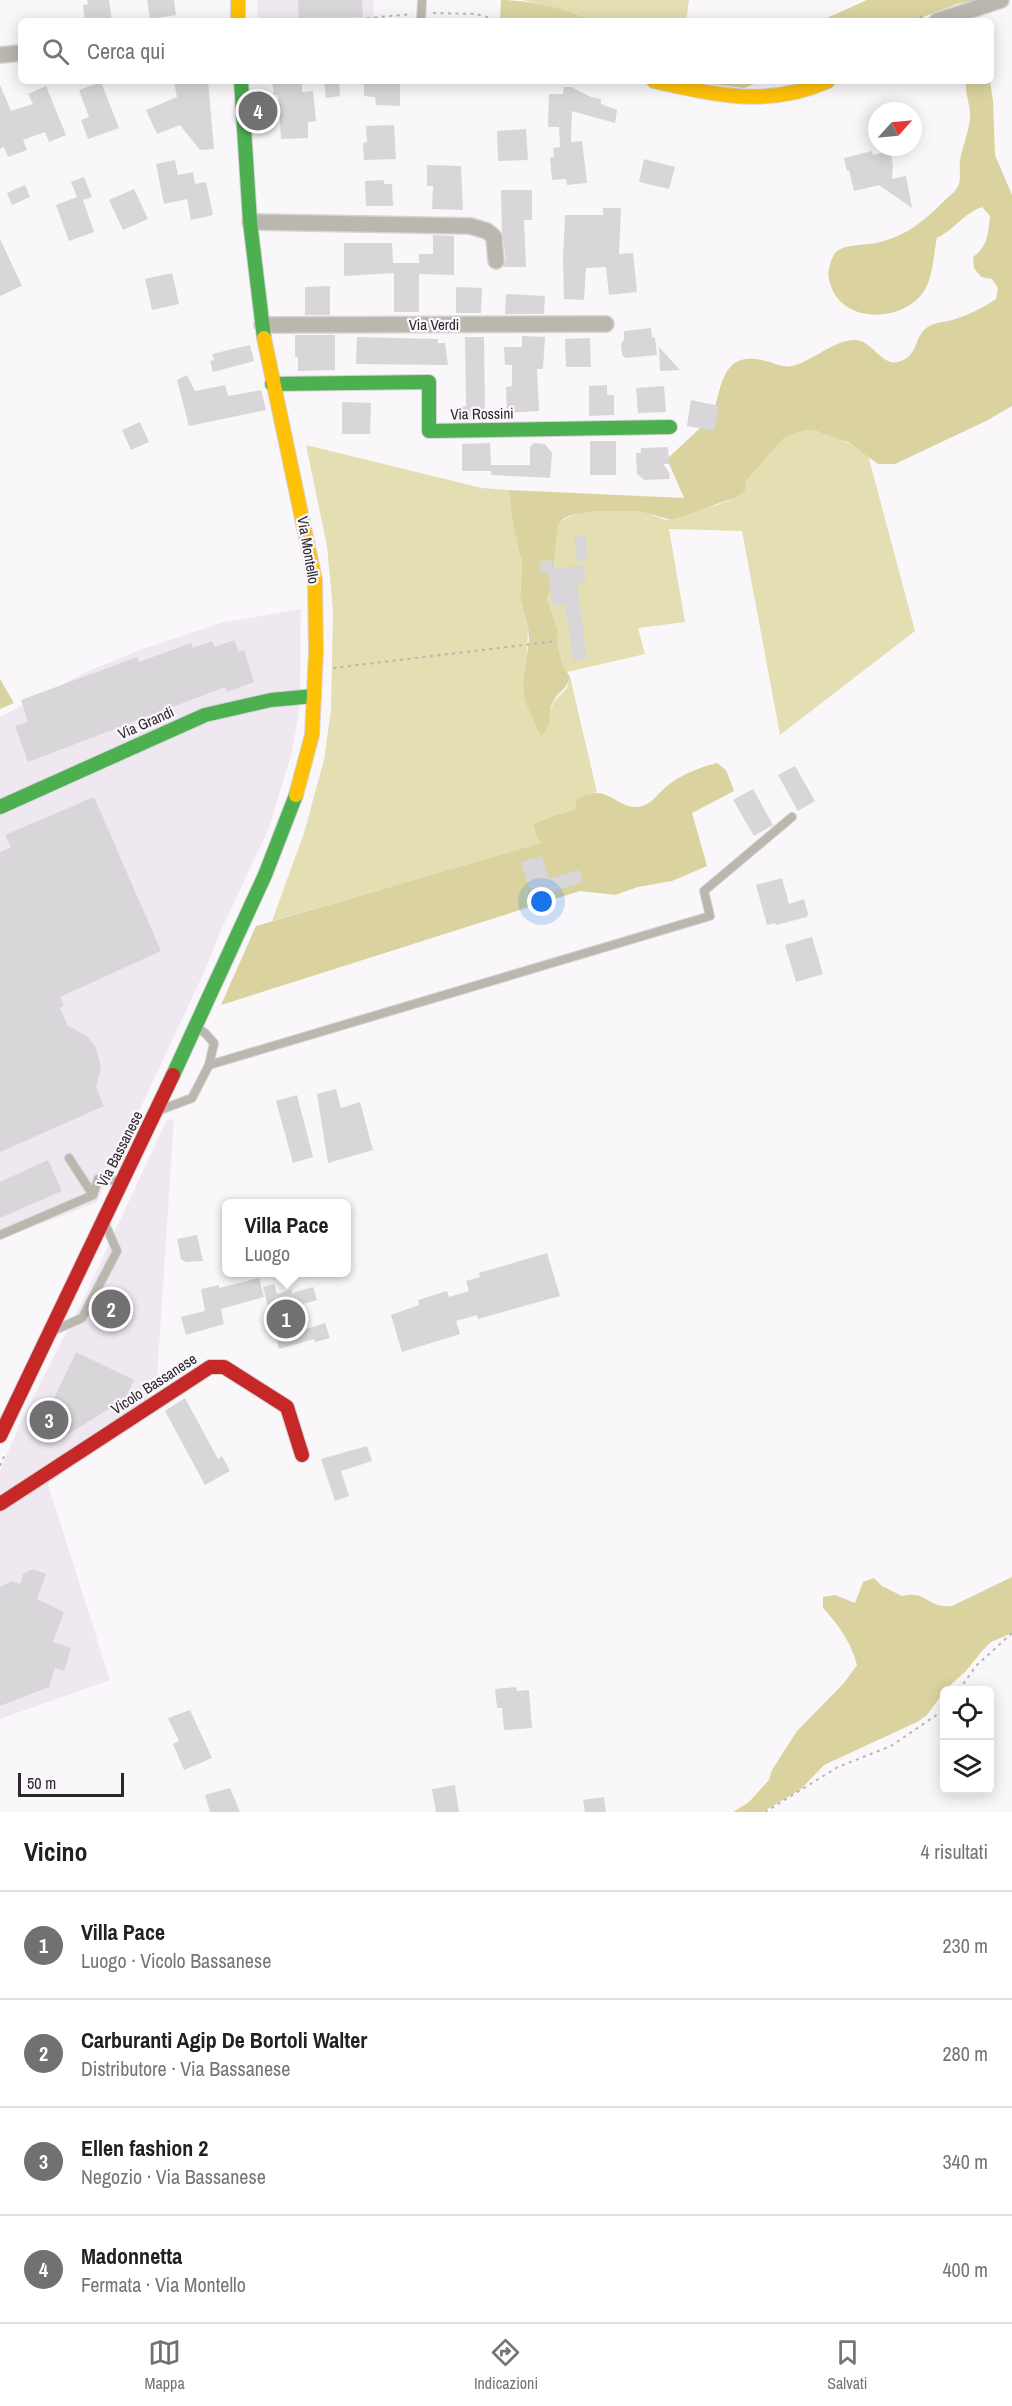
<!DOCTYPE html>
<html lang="it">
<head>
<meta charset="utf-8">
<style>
  :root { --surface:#fff; --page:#f6f6f6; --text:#202124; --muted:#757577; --line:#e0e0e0; --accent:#737073 }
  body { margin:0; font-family:"Archivo Narrow",sans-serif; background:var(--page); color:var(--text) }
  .controls { position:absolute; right:18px; bottom:18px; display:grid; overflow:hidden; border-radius:9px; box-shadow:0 3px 15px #0003 }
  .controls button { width:54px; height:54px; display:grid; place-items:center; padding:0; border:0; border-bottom:2px solid var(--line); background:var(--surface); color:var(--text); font:30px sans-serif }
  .compass { position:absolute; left:868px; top:102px; width:54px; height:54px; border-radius:50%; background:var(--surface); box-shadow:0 3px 15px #0003; rotate:63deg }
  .scale { position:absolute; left:18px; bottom:15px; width:106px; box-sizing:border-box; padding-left:6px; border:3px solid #2a282a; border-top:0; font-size:16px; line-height:21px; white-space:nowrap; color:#2a282a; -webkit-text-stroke:4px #fbf6fc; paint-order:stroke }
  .you { position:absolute; left:542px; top:902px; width:21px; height:21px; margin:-15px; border:4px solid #fff; border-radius:50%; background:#1a73e8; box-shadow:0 0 0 9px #1a73e833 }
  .badge { display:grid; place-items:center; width:39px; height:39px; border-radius:50%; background:var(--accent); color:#fff; font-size:20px; font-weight:700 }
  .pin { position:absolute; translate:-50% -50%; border:3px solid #fff; box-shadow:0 2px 6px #0006 }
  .popup { position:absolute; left:222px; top:1199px; width:129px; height:78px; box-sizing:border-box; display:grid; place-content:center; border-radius:9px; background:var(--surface); filter:drop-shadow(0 2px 4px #0005); font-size:20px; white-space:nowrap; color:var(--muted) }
  .popup b { font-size:22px; color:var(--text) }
  .popup::after { content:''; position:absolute; left:50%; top:100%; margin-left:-12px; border:12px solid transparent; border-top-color:var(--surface) }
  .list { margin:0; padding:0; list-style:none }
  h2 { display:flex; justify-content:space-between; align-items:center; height:78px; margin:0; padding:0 24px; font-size:26px }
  h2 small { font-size:20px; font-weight:400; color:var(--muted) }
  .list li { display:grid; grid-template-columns:39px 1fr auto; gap:18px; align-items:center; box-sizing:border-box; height:108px; padding:0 24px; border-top:2px solid var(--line) }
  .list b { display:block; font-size:22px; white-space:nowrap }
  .list p { margin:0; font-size:20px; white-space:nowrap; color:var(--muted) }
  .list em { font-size:20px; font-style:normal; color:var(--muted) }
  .icon { flex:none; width:33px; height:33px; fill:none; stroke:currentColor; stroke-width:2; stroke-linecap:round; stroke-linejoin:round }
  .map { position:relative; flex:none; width:1012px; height:1812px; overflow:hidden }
  .search { position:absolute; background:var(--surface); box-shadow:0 3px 15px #0003; left:18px; right:18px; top:18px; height:66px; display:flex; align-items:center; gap:15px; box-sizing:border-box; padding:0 21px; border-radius:9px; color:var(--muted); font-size:22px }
  .sheet { height:510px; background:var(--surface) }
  nav { display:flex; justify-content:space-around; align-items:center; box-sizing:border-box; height:84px; border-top:2px solid var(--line); background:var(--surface); font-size:16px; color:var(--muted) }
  nav a { display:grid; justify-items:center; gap:3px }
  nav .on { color:var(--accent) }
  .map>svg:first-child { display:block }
  .built { fill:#efe8f1 }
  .green { fill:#e4deb3 }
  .forest { fill:#dad39f }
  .building { fill:#d8d6d9 }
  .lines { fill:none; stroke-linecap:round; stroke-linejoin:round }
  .lane-casing { stroke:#d5d3d5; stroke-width:10 }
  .street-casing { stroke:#d5d3d5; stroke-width:18 }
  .fast-casing { stroke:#d5d3d5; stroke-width:16 }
  .slow-casing { stroke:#d5d3d5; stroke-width:16 }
  .jam-casing { stroke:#d5d3d5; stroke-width:16 }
  .path { stroke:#b8b6b0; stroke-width:2; stroke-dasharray:3 4.5; stroke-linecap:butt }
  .lane { stroke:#b9b7ae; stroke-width:8 }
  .street { stroke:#b9b7ae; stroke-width:15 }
  .fast { stroke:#4caf50; stroke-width:14 }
  .slow { stroke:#ffc107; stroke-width:14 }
  .jam { stroke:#c62828; stroke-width:14 }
  .labels { text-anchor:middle; stroke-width:4.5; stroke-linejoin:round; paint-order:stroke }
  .street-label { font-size:15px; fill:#2a282a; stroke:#fbf6fc }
</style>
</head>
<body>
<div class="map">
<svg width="1012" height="1812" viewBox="0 0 1012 1812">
  <rect width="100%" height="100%" fill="#faf7fb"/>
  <!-- built -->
  <g class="built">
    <polygon points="257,0 373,0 374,21 258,21"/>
    <polygon points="301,609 300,706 292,752 269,828 221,930 206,968 96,1203 0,1239 0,717 86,672 137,651 221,623"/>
    <polygon points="174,1119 157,1378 136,1419 48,1484 110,1680 0,1719 0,1471 21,1421 87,1292 154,1147 167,1120"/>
  </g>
  <!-- green -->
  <g class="green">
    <polygon points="523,0 689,0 686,21 595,21 577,14"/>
    <path d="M805,430c23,1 44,12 63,25l47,176 -135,104 -38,-204 -73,-2 16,93 -47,6 7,26 -78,18 -5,-8 -5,-23 1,-10 -11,-33 5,-13 6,-60c14,-18 58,-15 79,-14 12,1 24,10 36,9 4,-1 8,-5 13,-6 19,-6 43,-10 59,-23v-10l38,-42z"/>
    <polygon points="306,445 482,488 509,490 513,526 522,563 520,598 528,627 525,702 542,735 554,701 567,688 570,677 597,792 587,794 575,810 553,815 533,824 536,837 542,843 272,921 304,833 324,760 331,710 333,610 327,546"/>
  </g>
  <!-- forest -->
  <g class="forest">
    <path d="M501,0c33,0 64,9 94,21h-95z"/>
    <polygon points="867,0 978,0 957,4 913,21 820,21"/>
    <polygon points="685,81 762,81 744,88"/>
    <path d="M966,81h24l3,20 2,54 17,40v211l-26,15 -91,43h-17l-30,-22 -32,-11 -11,-1 -22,9 -37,42 -1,10 -8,6 -65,23 -34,-9h-41l-26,4 -8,4 -5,6 -6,60 -5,13 11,33 -1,10 5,23 8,13c-4,14 -10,13 -16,23 -8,13 1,22 -13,36l-16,-34 -2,-16 6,-46 -1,-13 -8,-29 2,-35 -9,-37 -4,-36 175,8 -17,-39 48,-45 -1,-3c9,-35 12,-62 56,-49 7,2 15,6 22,4 19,-4 44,-27 63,-26 17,0 26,26 43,22 19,-4 16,-23 27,-33 9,-8 20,-6 30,-10 14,-4 29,-12 41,-20l2,-11 -6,-9 -11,-2 -7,-9 -1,-11c15,-11 15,-23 17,-41l-8,-9c-18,6 -28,23 -45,31 -4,17 -3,37 -13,53 -19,30 -75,33 -91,0 -3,-7 -6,-14 -4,-22 1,-5 3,-13 7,-17 11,-9 31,-6 44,-10 28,-7 45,-22 64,-41 6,-6 12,-9 15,-17 2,-7 0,-15 1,-23 2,-15 11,-33 10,-49 -1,-11 -5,-19 -4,-31z"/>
    <polygon points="0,679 14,703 0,709"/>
    <path d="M717,763l9,7 8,21 -42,22 15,53 -35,15 -34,6 -23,8 -35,-4 -359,114 35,-79 285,-83 -5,-6 -3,-13 21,-9 21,-5 2,-11c33,-19 40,14 65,7 11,-3 16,-13 25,-20 13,-11 33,-19 50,-23z"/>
    <path d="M1012,1577v56l-21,9 -8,8 -18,22 -18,16 -21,28 -9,6 -93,43 -23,24 -38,23h-30l16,-10 20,-22 3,-10 25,-39 47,-48 13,-18c-5,-21 -19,-41 -34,-57v-11l12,-2 20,8 8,-21 11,-4 8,8 20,10c26,-6 25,13 50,10z"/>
  </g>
  <!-- building -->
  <g class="building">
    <polygon points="87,0 109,0 112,21 85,21 83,5 88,4"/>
    <polygon points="147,0 174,0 176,15 150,19"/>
    <polygon points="298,0 362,0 363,17 299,20"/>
    <polygon points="174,81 208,81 214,149 200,150 180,125 157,134 146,110 177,97"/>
    <polygon points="272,81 302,81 302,92 313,91 316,121 308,122 308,138 281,139 278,95 274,95"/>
    <polygon points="324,81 339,81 340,96 326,98"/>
    <polygon points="364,81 400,81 400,106 376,105 375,97 364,96"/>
    <polygon points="101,82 119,128 88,139 81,120 89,117 79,90"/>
    <polygon points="0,85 11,111 33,104 28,94 46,86 66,135 49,142 45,132 23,140 27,150 8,157 4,147 0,149"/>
    <polygon points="564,87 571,87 591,97 601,99 601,104 617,110 615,123 572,111 571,142 582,141 587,183 567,185 566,179 552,180 550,158 554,157 553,148 560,147 559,127 548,127 549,94 563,94"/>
    <polygon points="394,125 396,159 364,160 363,143 367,142 366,126"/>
    <polygon points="526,129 528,160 498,161 497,131"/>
    <polygon points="872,151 873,155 890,151 893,165 892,179 906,176 912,208 879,185 854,191 849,170 847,171 844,158"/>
    <polygon points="644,159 675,167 669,189 639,182"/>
    <polygon points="175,160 178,175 193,172 195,184 206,182 213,215 191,220 187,199 164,204 156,164"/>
    <polygon points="427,165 461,166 463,210 432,209 433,186 427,186"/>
    <polygon points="84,177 92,197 83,200 94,232 69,241 56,205 77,197 71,182"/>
    <polygon points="384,180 384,184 392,184 393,206 366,206 365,181"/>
    <polygon points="25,185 30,197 12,205 7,193"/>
    <polygon points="134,189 148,219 123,230 109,200"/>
    <polygon points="501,190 532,190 532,220 524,220 526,267 503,267 506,260 502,232"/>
    <polygon points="603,208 621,208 619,254 633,253 637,292 609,295 606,267 586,268 584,300 564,299 563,260 565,215 603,215"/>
    <polygon points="433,235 454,236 454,275 419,274 419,312 394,312 394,273 344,276 344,243 392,243 393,263 419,263 419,254 433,254"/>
    <polygon points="0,239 22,286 0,296"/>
    <polygon points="172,273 179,304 152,310 145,279"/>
    <polygon points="330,286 330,315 305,315 305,287"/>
    <polygon points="456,287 482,288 481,313 456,313"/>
    <polygon points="506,294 545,296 544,314 505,314"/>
    <polygon points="651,328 652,338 655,337 657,355 626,358 622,355 621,344 624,339 624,331"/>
    <polygon points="295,335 335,335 335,370 298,371 298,357 295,357"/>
    <polygon points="522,336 545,337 543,369 537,369 539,411 507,413 506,387 512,386 512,365 505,365 504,347 522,347"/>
    <polygon points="357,337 438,339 438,343 445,343 448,365 356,364"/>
    <polygon points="465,337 484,337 485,417 455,418 455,407 466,406"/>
    <polygon points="590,338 591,367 566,367 565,339"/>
    <polygon points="250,345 254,361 213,372 210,361 214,360 212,354"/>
    <polygon points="659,347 680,370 660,371"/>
    <polygon points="187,375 195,391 225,385 228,396 261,390 266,410 189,426 177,380"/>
    <polygon points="607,385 607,395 614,395 614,415 589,416 589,386"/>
    <polygon points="664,386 666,412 638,413 636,388"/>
    <polygon points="691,400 719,406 714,431 687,426"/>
    <polygon points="342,402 371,403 370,434 342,434"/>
    <polygon points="140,422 149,442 131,450 122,430"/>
    <rect x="590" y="441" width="26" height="34"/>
    <polygon points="490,443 491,465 530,465 530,447 534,443 545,444 552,453 550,478 491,475 491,471 462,471 462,444"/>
    <polygon points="668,447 669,464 663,464 669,472 670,479 644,480 637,474 636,453 641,453 641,448"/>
    <polygon points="585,536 588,559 577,562 574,537"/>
    <polygon points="552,560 553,569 584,565 586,582 577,583 587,659 573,661 565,604 553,606 548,572 541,573 540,561"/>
    <polygon points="234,640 239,652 244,650 254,682 227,692 225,687 28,762 15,726 28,722 21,700 137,657 139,662 191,643 193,648 212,641 215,647"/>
    <polygon points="795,766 815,801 798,811 778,775"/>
    <polygon points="753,789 773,825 754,836 733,800"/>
    <polygon points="94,797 161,951 60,997 64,1006 60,1008 68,1026 87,1036 96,1048 101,1067 96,1087 104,1106 0,1152 0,852 11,847 5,835"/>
    <polygon points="542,856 549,879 579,870 583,882 536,897 528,885 521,862"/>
    <polygon points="782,878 789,904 804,899 808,914 807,917 776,925 775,923 767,925 756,885"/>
    <polygon points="812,937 823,974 796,982 785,945"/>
    <polygon points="336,1089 341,1108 360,1102 373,1150 328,1163 317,1094"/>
    <polygon points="297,1095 313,1157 293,1163 276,1101"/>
    <polygon points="48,1160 62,1191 0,1218 0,1182"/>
    <polygon points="197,1235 203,1261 186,1262 181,1259 177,1239"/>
    <polygon points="547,1253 560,1296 478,1319 477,1315 456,1321 460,1334 402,1352 391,1315 419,1305 418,1300 447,1291 449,1297 469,1291 466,1281 480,1277 479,1273"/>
    <polygon points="259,1278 264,1297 221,1309 224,1324 186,1335 181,1317 205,1311 201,1289 219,1285 219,1288"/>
    <polygon points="274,1284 277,1294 292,1289 292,1293 313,1287 317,1300 296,1306 303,1330 325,1323 330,1338 315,1342 314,1339 279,1349 263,1287"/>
    <polygon points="76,1352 134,1380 125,1399 62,1438 47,1413"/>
    <polygon points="185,1398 218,1459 222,1456 230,1471 205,1485 165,1411"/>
    <polygon points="367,1446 372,1461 341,1471 349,1496 335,1501 321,1459"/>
    <polygon points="33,1569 46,1574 37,1599 64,1612 53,1642 71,1648 64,1671 55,1668 49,1687 0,1706 0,1587 12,1581 20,1584 23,1574"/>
    <polygon points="516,1687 517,1691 529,1690 532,1728 504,1730 502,1708 497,1708 495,1689"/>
    <polygon points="190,1710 212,1758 184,1770 173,1744 179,1741 168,1718"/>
    <polygon points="455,1785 459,1812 436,1812 432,1789"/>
    <polygon points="230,1788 240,1812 210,1812 205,1795"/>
    <polygon points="604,1797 606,1812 585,1812 583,1800"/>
  </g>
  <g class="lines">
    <defs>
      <g id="lane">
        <polyline points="421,21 422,0"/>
        <polyline points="196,1027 205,1033 214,1043 209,1065"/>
        <polyline points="160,1110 192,1098 209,1065 710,916 704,891 792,817"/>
        <polyline points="93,1195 98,1179 120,1181"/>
        <polyline points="0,1235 93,1195 69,1158"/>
        <polyline points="55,1330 82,1318 117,1251 106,1226"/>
      </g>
      <g id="street">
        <polyline points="937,21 1001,0"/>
        <polyline points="0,55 21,53"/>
        <polyline points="250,222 470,226 487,231 494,237 496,261"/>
        <polyline points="262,325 606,324"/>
      </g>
      <g id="fast">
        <polyline points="241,81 250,222 264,338"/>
        <polyline points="272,384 429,382 429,431 670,427"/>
        <polyline points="0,807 205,715 271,700 314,696"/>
        <polyline points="173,1075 265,875 296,795"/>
      </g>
      <g id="slow">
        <polyline points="238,0 238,21"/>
        <path d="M654,81c61,14 114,27 174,0"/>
        <polyline points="264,338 315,580 316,652 312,735 296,795"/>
      </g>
      <g id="jam">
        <polyline points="0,1436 173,1075"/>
        <polyline points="0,1504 210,1367 224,1367 287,1407 302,1455"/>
      </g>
    </defs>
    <!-- lane casing -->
    <use href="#lane" class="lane-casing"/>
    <!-- street casing -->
    <use href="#street" class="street-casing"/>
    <!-- fast casing -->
    <use href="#fast" class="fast-casing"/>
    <!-- slow casing -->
    <use href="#slow" class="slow-casing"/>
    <!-- jam casing -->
    <use href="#jam" class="jam-casing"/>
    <!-- path -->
    <g class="path">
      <polyline points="433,13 476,14 501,21"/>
      <polyline points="337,21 412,14"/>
      <polyline points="913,21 924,16"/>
      <polyline points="333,668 557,641"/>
      <polyline points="0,1466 6,1452"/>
      <polyline points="959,1690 976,1666 1012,1633"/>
      <polyline points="765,1812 838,1767 891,1746 944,1710"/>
    </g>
    <!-- lane -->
    <use href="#lane" class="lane"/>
    <!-- street -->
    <use href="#street" class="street"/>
    <!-- fast -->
    <use href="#fast" class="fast"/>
    <!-- slow -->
    <use href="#slow" class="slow"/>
    <!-- jam -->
    <use href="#jam" class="jam"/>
  </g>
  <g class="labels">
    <!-- street labels -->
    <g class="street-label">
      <text x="434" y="330">Via Verdi</text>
      <text transform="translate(482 414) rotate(-1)" y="5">Via Rossini</text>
      <text transform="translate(308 550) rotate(80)" y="5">Via Montello</text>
      <text transform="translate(146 723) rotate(-24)" y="5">Via Grandi</text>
      <text transform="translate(120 1149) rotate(-63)" y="5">Via Bassanese</text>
      <text transform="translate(154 1384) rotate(-33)" y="5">Vicolo Bassanese</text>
    </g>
  </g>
</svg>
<div class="controls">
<button><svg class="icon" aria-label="locate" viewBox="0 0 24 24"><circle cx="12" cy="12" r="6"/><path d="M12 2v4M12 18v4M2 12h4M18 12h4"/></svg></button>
<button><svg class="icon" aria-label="layers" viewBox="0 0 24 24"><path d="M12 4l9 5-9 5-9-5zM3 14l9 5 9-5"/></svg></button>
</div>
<svg class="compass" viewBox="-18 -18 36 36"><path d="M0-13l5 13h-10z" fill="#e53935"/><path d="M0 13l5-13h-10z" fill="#757577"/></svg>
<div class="scale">50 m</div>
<div class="you"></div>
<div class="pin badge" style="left:286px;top:1319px">1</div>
<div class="popup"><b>Villa Pace</b>Luogo</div>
<div class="pin badge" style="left:111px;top:1309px">2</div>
<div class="pin badge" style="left:49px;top:1420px">3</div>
<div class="pin badge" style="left:258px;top:111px">4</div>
<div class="search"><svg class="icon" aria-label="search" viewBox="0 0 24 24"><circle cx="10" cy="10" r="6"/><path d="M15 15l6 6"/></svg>Cerca qui</div>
</div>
<section class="sheet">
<h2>Vicino<small>4 risultati</small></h2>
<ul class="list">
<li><span class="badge">1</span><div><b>Villa Pace</b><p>Luogo · Vicolo Bassanese</p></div><em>230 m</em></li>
<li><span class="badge">2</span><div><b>Carburanti Agip De Bortoli Walter</b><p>Distributore · Via Bassanese</p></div><em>280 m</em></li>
<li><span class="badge">3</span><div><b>Ellen fashion 2</b><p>Negozio · Via Bassanese</p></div><em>340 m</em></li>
<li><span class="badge">4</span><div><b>Madonnetta</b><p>Fermata · Via Montello</p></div><em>400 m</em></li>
</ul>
</section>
<nav>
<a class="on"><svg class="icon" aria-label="map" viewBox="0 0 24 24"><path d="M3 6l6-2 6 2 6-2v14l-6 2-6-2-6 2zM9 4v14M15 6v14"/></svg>Mappa</a>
<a><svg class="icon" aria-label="directions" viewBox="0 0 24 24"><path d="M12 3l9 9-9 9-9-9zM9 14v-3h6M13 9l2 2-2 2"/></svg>Indicazioni</a>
<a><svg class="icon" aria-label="saved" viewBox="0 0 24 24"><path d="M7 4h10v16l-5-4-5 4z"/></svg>Salvati</a>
</nav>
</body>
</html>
